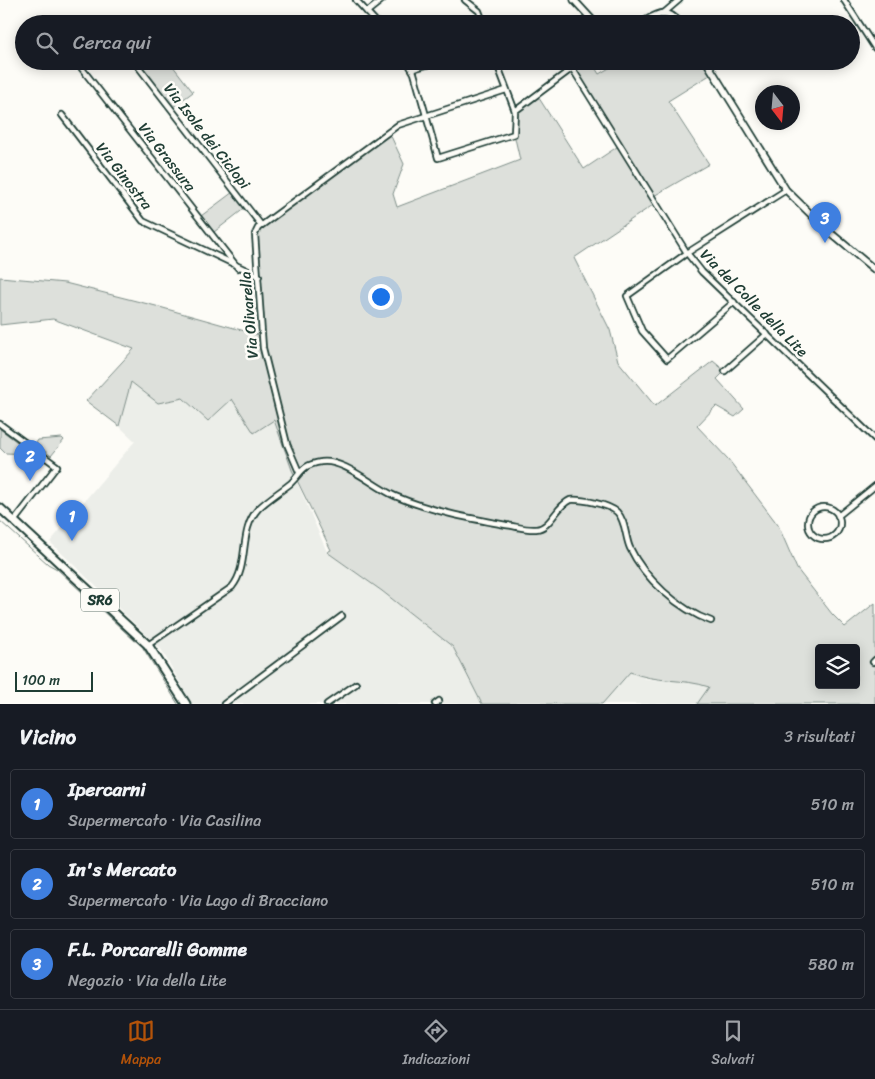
<!DOCTYPE html>
<html lang="it">
<head>
<meta charset="utf-8">
<style>
  :root { --surface:#171b24; --page:#242831; --text:#f1f3f6; --muted:#9ea1a6; --line:#363941; --accent:#b45309 }
  body { margin:0; font-family:Sriracha,sans-serif; background:var(--page); color:var(--text) }
  .controls { position:absolute; right:15px; bottom:15px; display:grid; overflow:hidden; border-radius:5px; box-shadow:0 2px 12px #0003 }
  .controls button { width:45px; height:45px; display:grid; place-items:center; padding:0; border:0; border-bottom:1px solid var(--line); background:var(--surface); color:var(--text); font:25px sans-serif }
  .compass { position:absolute; left:755px; top:85px; width:45px; height:45px; border-radius:50%; background:var(--surface); box-shadow:0 2px 12px #0003; rotate:164deg }
  .scale { position:absolute; left:15px; bottom:12px; width:78px; box-sizing:border-box; padding-left:5px; border:2px solid #1f3d34; border-top:0; font-size:14px; line-height:18px; white-space:nowrap; color:#1f3d34; -webkit-text-stroke:4px #fdfcf7; paint-order:stroke }
  .you { position:absolute; left:380px; top:296px; width:18px; height:18px; margin:-12px; border:4px solid #fff; border-radius:50%; background:#1a73e8; box-shadow:0 0 0 8px #1a73e833 }
  .badge { display:grid; place-items:center; width:32px; height:32px; border-radius:50%; background:var(--accent); color:#fff; font-size:16px; font-weight:700 }
  .pin { position:absolute; translate:-50% -41px; filter:drop-shadow(0 1px 2px #0008) }
  .pin::after { content:''; position:absolute; top:26px; width:18px; height:15px; background:inherit; clip-path:polygon(0 0,100% 0,50% 100%) }
  .list { margin:0; padding:0; list-style:none }
  h2 { display:flex; justify-content:space-between; align-items:center; height:65px; margin:0; padding:0 20px; font-size:21px }
  h2 small { font-size:16px; font-weight:400; color:var(--muted) }
  .list li { display:grid; grid-template-columns:32px 1fr auto; gap:15px; align-items:center; box-sizing:border-box; height:70px; margin:0 10px 10px; padding:0 10px; border:1px solid var(--line); border-radius:5px }
  .list b { display:block; font-size:19px; white-space:nowrap }
  .list p { margin:0; font-size:16px; white-space:nowrap; color:var(--muted) }
  .list em { font-size:16px; font-style:normal; color:var(--muted) }
  .icon { flex:none; width:28px; height:28px; fill:none; stroke:currentColor; stroke-width:2; stroke-linecap:round; stroke-linejoin:round }
  .map { position:relative; flex:none; width:875px; height:704px; overflow:hidden }
  .search { position:absolute; background:var(--surface); box-shadow:0 2px 12px #0003; left:15px; right:15px; top:15px; height:55px; display:flex; align-items:center; gap:12px; box-sizing:border-box; padding:0 18px; border-radius:28px; color:var(--muted); font-size:19px }
  .sheet { height:305px; background:var(--surface) }
  nav { display:flex; justify-content:space-around; align-items:center; box-sizing:border-box; height:70px; border-top:1px solid var(--line); background:var(--surface); font-size:14px; color:var(--muted) }
  nav a { display:grid; justify-items:center; gap:2px }
  nav .on { color:var(--accent) }
  .map>svg:first-child { display:block }
  .built { fill:#eceee9 }
  .green { fill:#dde0db; stroke:#7e8e88; fill-rule:evenodd }
  .lines { fill:none; stroke-linecap:round; stroke-linejoin:round }
  .stream { stroke:#75877f; stroke-width:1 }
  .minor-casing { stroke:#1f3d34; stroke-width:8 }
  .tertiary-casing { stroke:#1f3d34; stroke-width:9 }
  .primary-casing { stroke:#1f3d34; stroke-width:11 }
  .minor { stroke:#fdfcf7; stroke-width:4.5 }
  .tertiary { stroke:#fdfcf7; stroke-width:5.5 }
  .primary { stroke:#fdfcf7; stroke-width:7 }
  .labels { text-anchor:middle; stroke-width:5; stroke-linejoin:round; paint-order:stroke }
  .shield { fill:#fdfcf7; stroke:#62766e; stroke-width:1 }
  .shield-label { font-size:14px; font-weight:bold; fill:#1f3d34 }
  .street-label { font-size:15px; fill:#1f3d34; stroke:#fdfcf7 }
</style>
</head>
<body>
<div class="map">
<svg width="875" height="704" viewBox="0 0 875 704">
  <rect width="100%" height="100%" fill="#fdfcf7"/>
  <filter id="ink" filterUnits="userSpaceOnUse"><feTurbulence type="fractalNoise" baseFrequency=".02" numOctaves="2"/><feDisplacementMap in="SourceGraphic" scale="10" xChannelSelector="R" yChannelSelector="G"/><feConvolveMatrix kernelMatrix="1 2 1 2 8 2 1 2 1" color-interpolation-filters="sRGB"/></filter>
  <g filter="url(#ink)">
    <!-- built -->
    <g class="built">
      <polygon points="131,382 158,402 183,398 208,421 232,399 274,419 292,470 327,552 382,591 453,647 482,704 192,704 161,649 50,542 135,441 119,426"/>
      <polygon points="630,672 647,679 693,682 710,687 697,704 602,704"/>
    </g>
    <!-- green -->
    <g class="green">
      <polygon points="147,61 169,61 193,92 173,107 141,65"/>
      <path d="M582,61h9l8,13 22,-13h85l7,12 -45,28 41,63 -57,33 4,6 -82,55 36,72 8,31 37,45 58,-45 12,10 -8,8 27,30 -9,8 -19,-11 -19,20 31,33 50,66 19,44 35,45 13,13 30,-24v101h-178l12,-17c-26,-9 -53,-4 -79,-15l-28,32h-120l-29,-57 -71,-56 -55,-39 4,-2 -39,-80 -18,-50 -20,13 -22,-34 -24,22 -25,-23 -25,5 -27,-21 -12,44 -33,-25 48,-52 -81,-30 -53,6v-48l65,6 91,23 103,29v-59l-4,-42 6,-9 128,-93 15,32 -11,30 4,13 123,-47 -6,-26 1,-23 22,-16 47,74 36,-24 -48,-77zM819,648h37v37h-37z"/>
      <polygon points="233,192 245,208 214,232 201,216"/>
      <polygon points="0,429 33,454 5,453 0,448"/>
      <polygon points="62,438 64,440 51,456 36,443 38,440"/>
    </g>
    <g class="lines">
      <!-- stream -->
      <g class="stream">
        <polyline points="0,521 48,564 57,569 135,641"/>
        <polyline points="143,648 178,704"/>
      </g>
      <defs>
        <g id="minor">
          <polyline points="356,0 378,24"/>
          <polyline points="465,0 479,11 484,24"/>
          <polyline points="844,0 875,48"/>
          <polyline points="367,12 382,0"/>
          <polyline points="665,12 679,0"/>
          <polyline points="76,61 238,268"/>
          <polyline points="134,61 261,225"/>
          <polyline points="407,61 414,73 438,158 514,134 515,111 496,61"/>
          <polyline points="572,68 687,253 702,272 875,439"/>
          <polyline points="413,69 440,61"/>
          <polyline points="515,111 582,61"/>
          <polyline points="62,115 143,221 259,276"/>
          <polyline points="734,302 667,359 642,331 627,296 687,253 786,190"/>
          <polyline points="725,371 767,334"/>
          <polyline points="0,424 57,466 15,520"/>
          <polyline points="299,472 287,444 263,348 255,234 258,228 398,125 506,90"/>
          <circle cx="824" cy="523" r="16"/>
          <polyline points="838,516 875,486"/>
          <path d="M148,645l84,-58c18,-22 6,-56 26,-78 10,-10 22,-17 33,-26 11,-11 11,-18 30,-21 22,-4 53,25 74,34 35,15 73,22 111,29 9,1 20,5 30,4 15,-1 20,-23 34,-29 11,-1 38,4 47,12 9,9 8,25 13,36 14,30 49,62 81,73"/>
          <polyline points="873,662 875,660"/>
          <polyline points="224,704 342,616"/>
          <polyline points="327,704 356,684"/>
          <polyline points="435,704 439,701"/>
        </g>
        <g id="tertiary">
          <polyline points="574,0 596,24"/>
          <path d="M640,24c18,-10 25,-18 41,0"/>
          <polyline points="706,61 786,190 827,230 875,270"/>
        </g>
        <polyline id="primary" points="0,508 148,645 186,704"/>
      </defs>
      <!-- minor casing -->
      <use href="#minor" class="minor-casing"/>
      <!-- tertiary casing -->
      <use href="#tertiary" class="tertiary-casing"/>
      <!-- primary casing -->
      <use href="#primary" class="primary-casing"/>
      <!-- minor -->
      <use href="#minor" class="minor"/>
      <!-- tertiary -->
      <use href="#tertiary" class="tertiary"/>
      <!-- primary -->
      <use href="#primary" class="primary"/>
    </g>
  </g>
  <g class="labels">
    <!-- shield labels -->
    <rect class="shield" x="81" y="588.5" width="38" height="23" rx="4"/>
    <g class="shield-label">
      <text x="100" y="605">SR6</text>
    </g>
    <!-- street labels -->
    <g class="street-label">
      <text transform="translate(207 136) rotate(52)" y="5">Via Isole dei Ciclopi</text>
      <text transform="translate(167 157) rotate(52)" y="5">Via Grassura</text>
      <text transform="translate(124 176) rotate(52)" y="5">Via Ginostra</text>
      <text transform="translate(754 303) rotate(45)" y="5">Via del Colle della Lite</text>
      <text transform="translate(249 315) rotate(-95)" y="5">Via Olivarella</text>
    </g>
  </g>
</svg>
<div class="controls">
<button><svg class="icon" aria-label="layers" viewBox="0 0 24 24"><path d="M12 4l9 5-9 5-9-5zM3 14l9 5 9-5"/></svg></button>
</div>
<svg class="compass" viewBox="-18 -18 36 36"><path d="M0-13l5 13h-10z" fill="#e53935"/><path d="M0 13l5-13h-10z" fill="#9ea1a6"/></svg>
<div class="scale">100 m</div>
<div class="you"></div>
<div class="pin badge" style="left:72px;top:541px;background:#3f7fe0">1</div>
<div class="pin badge" style="left:30px;top:481px;background:#3f7fe0">2</div>
<div class="pin badge" style="left:825px;top:243px;background:#3f7fe0">3</div>
<div class="search"><svg class="icon" aria-label="search" viewBox="0 0 24 24"><circle cx="10" cy="10" r="6"/><path d="M15 15l6 6"/></svg>Cerca qui</div>
</div>
<section class="sheet">
<h2>Vicino<small>3 risultati</small></h2>
<ul class="list">
<li><span class="badge" style="background:#3f7fe0">1</span><div><b>Ipercarni</b><p>Supermercato · Via Casilina</p></div><em>510 m</em></li>
<li><span class="badge" style="background:#3f7fe0">2</span><div><b>In's Mercato</b><p>Supermercato · Via Lago di Bracciano</p></div><em>510 m</em></li>
<li><span class="badge" style="background:#3f7fe0">3</span><div><b>F.L. Porcarelli Gomme</b><p>Negozio · Via della Lite</p></div><em>580 m</em></li>
</ul>
</section>
<nav>
<a class="on"><svg class="icon" aria-label="map" viewBox="0 0 24 24"><path d="M3 6l6-2 6 2 6-2v14l-6 2-6-2-6 2zM9 4v14M15 6v14"/></svg>Mappa</a>
<a><svg class="icon" aria-label="directions" viewBox="0 0 24 24"><path d="M12 3l9 9-9 9-9-9zM9 14v-3h6M13 9l2 2-2 2"/></svg>Indicazioni</a>
<a><svg class="icon" aria-label="saved" viewBox="0 0 24 24"><path d="M7 4h10v16l-5-4-5 4z"/></svg>Salvati</a>
</nav>
</body>
</html>
